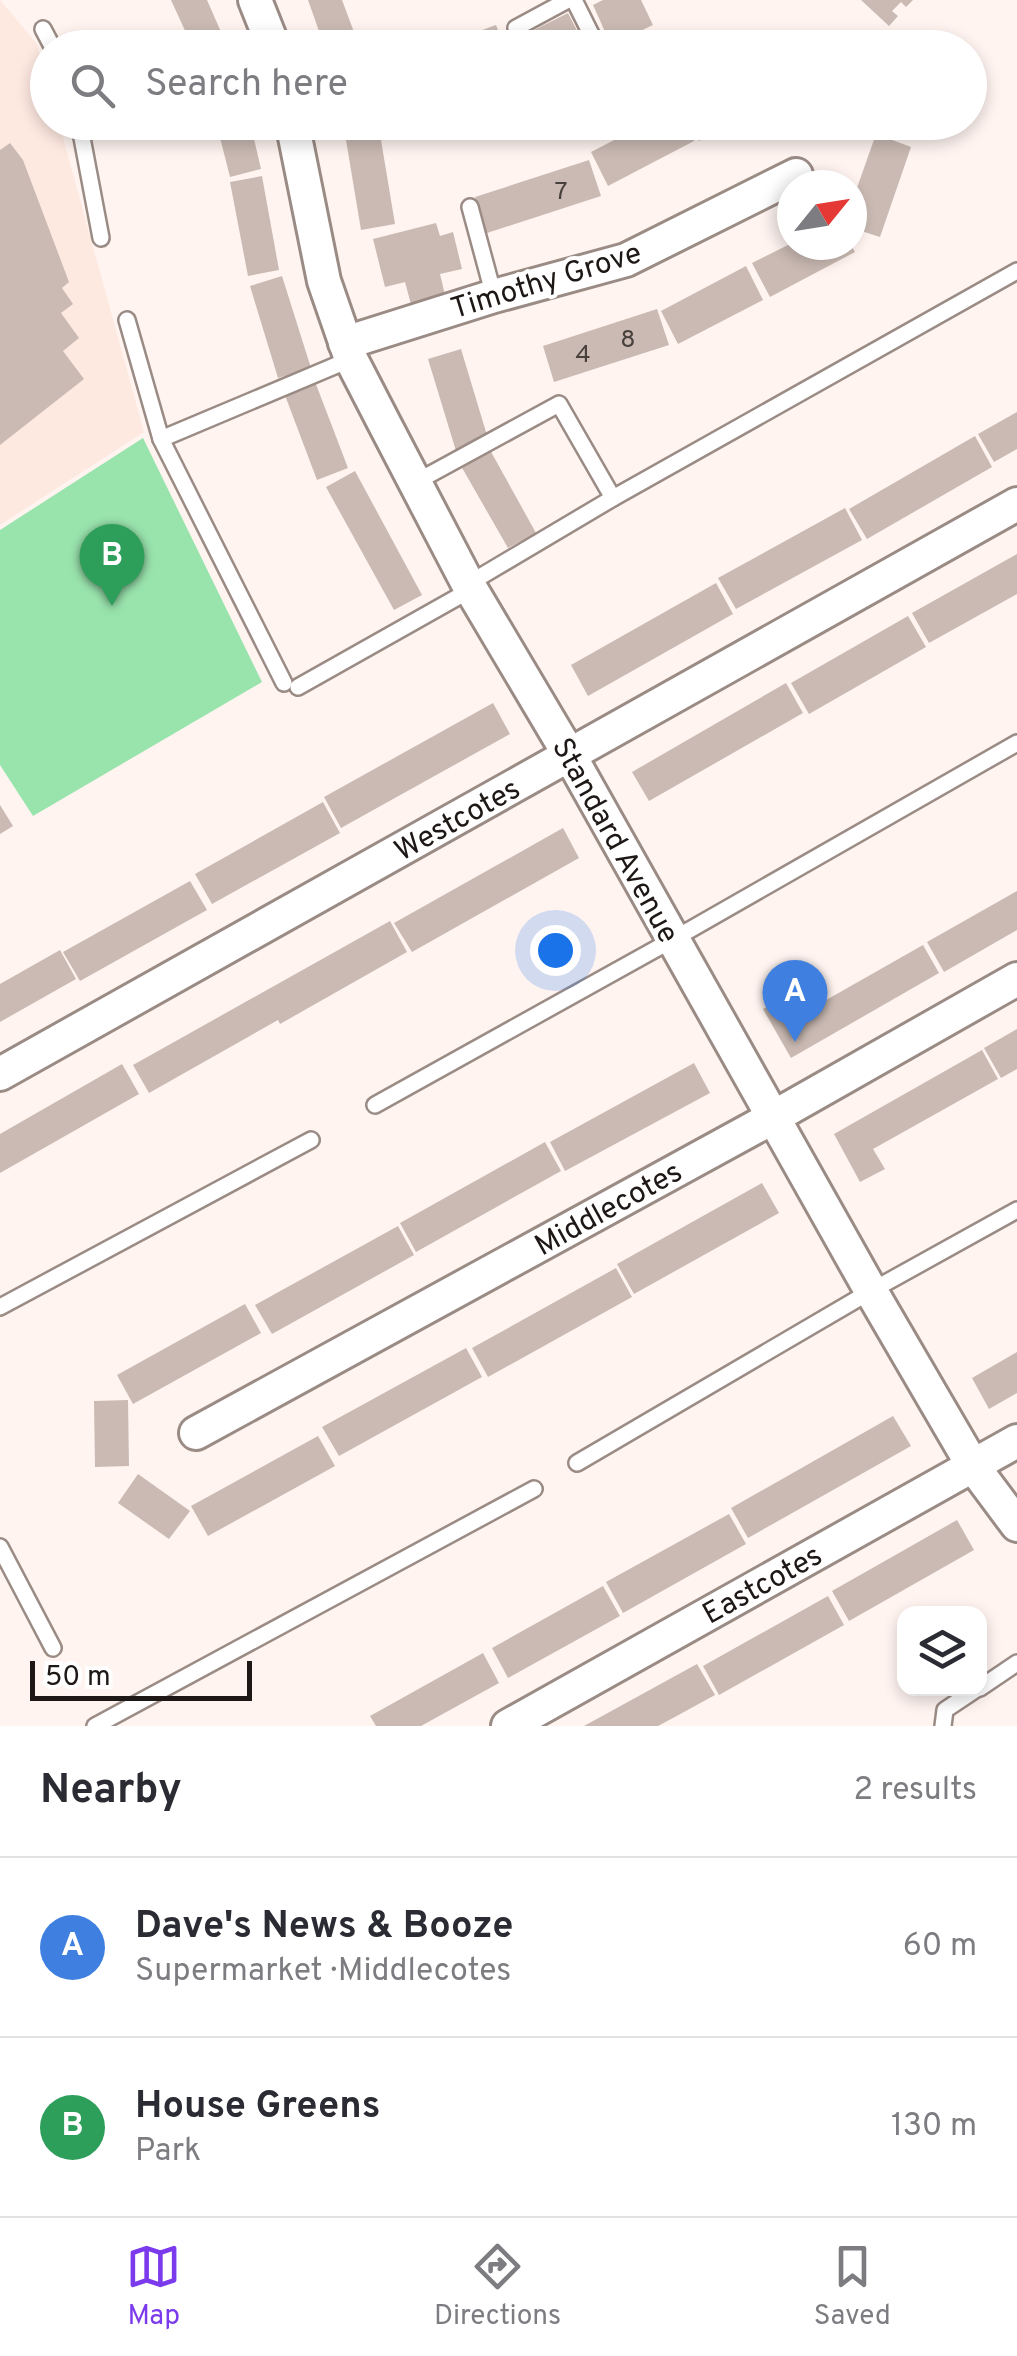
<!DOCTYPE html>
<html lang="en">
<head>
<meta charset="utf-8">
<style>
  :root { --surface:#fff; --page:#f7f7f7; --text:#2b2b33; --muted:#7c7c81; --line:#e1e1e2; --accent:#7c3aed }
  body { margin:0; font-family:Overpass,sans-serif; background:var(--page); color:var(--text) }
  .controls { position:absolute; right:30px; bottom:30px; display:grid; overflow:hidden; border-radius:20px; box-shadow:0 5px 15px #0003 }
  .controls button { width:90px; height:90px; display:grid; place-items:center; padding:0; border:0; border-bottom:2px solid var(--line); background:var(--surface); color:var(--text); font:50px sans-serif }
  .compass { position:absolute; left:777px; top:170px; width:90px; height:90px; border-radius:50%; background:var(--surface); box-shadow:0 5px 15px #0003; rotate:60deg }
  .scale { position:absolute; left:30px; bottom:25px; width:222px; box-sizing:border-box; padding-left:10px; border:5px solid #1d1715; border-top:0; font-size:28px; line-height:35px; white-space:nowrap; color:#1d1715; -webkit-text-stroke:8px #fff; paint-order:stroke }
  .you { position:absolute; left:555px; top:950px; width:35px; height:35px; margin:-25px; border:8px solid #fff; border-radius:50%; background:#1a73e8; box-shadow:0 0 0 15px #1a73e833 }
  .badge { display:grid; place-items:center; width:65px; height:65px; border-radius:50%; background:var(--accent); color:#fff; font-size:32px; font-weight:700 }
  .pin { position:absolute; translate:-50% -82px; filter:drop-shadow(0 2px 5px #0008) }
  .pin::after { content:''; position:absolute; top:52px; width:35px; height:30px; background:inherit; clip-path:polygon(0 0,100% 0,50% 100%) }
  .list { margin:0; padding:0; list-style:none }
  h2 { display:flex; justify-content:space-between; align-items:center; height:130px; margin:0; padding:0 40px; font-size:42px }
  h2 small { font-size:32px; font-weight:400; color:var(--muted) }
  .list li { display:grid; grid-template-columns:65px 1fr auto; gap:30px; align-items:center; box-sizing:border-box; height:180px; padding:0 40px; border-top:2px solid var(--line) }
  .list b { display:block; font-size:38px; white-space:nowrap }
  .list p { margin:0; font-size:32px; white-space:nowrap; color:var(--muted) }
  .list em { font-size:32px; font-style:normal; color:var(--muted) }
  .icon { flex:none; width:55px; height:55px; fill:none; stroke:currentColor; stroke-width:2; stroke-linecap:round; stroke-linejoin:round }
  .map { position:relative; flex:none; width:1017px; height:1726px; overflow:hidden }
  .search { position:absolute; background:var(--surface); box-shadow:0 5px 15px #0003; left:30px; right:30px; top:30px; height:110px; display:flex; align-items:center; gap:25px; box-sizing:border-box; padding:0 35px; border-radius:55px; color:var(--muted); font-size:38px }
  .sheet { height:490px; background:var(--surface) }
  nav { display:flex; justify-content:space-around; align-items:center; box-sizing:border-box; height:140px; border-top:2px solid var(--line); background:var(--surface); font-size:28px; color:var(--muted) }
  nav a { display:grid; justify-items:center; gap:5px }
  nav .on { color:var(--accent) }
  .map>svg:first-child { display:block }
  .built { fill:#fee9e1 }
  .green { fill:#99e3ad }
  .building { fill:#cabab3 }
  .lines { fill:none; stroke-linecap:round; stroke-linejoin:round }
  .service-casing { stroke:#9b8b85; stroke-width:20 }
  .minor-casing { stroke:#9b8b85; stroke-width:38 }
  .service { stroke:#fff; stroke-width:15 }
  .minor { stroke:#fff; stroke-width:32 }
  .labels { text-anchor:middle; stroke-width:8; stroke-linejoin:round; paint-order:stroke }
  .number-label { font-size:25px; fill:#48403c }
  .street-label { font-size:30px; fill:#1d1715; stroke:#fff }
</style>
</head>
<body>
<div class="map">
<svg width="1017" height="1726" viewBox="0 0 1017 1726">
  <rect width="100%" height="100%" fill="#fff4f0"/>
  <!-- built -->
  <polygon class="built" points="0,0 37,44 47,82 48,122 59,123 144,432 0,525"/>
  <!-- green -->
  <polygon class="green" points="143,438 262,682 33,816 0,765 0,530"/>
  <!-- building -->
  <g class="building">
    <polygon points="171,0 207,0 228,48 193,48"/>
    <polygon points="308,0 342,0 360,48 325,48"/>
    <polygon points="603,0 641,0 653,25 611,45 593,5"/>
    <polygon points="861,0 913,0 906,7 901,2 892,11 898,16 889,26"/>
    <polygon points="568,13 586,48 533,48 526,34"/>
    <polygon points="496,25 505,48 479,48 474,33"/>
    <polygon points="216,122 250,122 261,169 230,177"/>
    <polygon points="343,122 378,122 395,224 361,230"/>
    <polygon points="649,122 684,122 694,141 608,186 591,152"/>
    <polygon points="689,122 735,122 699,141"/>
    <polygon points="876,134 911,147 880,237 852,228 852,202"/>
    <polygon points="10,143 23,160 69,282 62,288 73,304 61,313 79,338 63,351 84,379 0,445 0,150"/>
    <polygon points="589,160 601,196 487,233 475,197"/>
    <polygon points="262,176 279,270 248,276 230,182"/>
    <polygon points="436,223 440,236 453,232 462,269 440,274 446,299 412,308 405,282 385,287 373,239"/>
    <polygon points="792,243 792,245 851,245 855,252 770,297 752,263"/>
    <polygon points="746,266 763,300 678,344 661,311"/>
    <polygon points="282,276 311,368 278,378 250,286"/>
    <polygon points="657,309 669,345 554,382 543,346"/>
    <polygon points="461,349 489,442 456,451 428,359"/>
    <polygon points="314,379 348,468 317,480 283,390"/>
    <polygon points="1017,412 1017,449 994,462 978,434"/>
    <polygon points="975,436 992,467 867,539 849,509"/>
    <polygon points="490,450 536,533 508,548 461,466"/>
    <polygon points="355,471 422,595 394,610 326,487"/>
    <polygon points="845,508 862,540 736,609 718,578"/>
    <polygon points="1017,554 1017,594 929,643 912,613"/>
    <polygon points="716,583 733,614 588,696 571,665"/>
    <polygon points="908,616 926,647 809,714 791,683"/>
    <polygon points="786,683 803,713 649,801 632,772"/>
    <polygon points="493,703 510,734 341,828 324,797"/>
    <polygon points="323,802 340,833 212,904 195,874"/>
    <polygon points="0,805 13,826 0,834"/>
    <polygon points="563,828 579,858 412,952 394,923"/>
    <polygon points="190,881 207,910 80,981 63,952"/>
    <polygon points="1017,891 1017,930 944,972 927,942"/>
    <polygon points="390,921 407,952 280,1024 278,1020 149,1093 133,1065"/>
    <polygon points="923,945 939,973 791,1058 763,1009 787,996 798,1016"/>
    <polygon points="60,950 76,979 0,1022 0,984"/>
    <polygon points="1017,1029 1017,1069 1001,1078 984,1048"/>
    <polygon points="982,1050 998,1079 873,1149 885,1169 860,1182 834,1134"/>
    <polygon points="694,1063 710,1093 565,1171 550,1142"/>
    <polygon points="122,1064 139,1094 0,1173 0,1134"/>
    <polygon points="545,1142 561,1171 416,1252 400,1223"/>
    <polygon points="762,1183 779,1213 634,1294 617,1264"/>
    <polygon points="398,1226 414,1255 272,1334 255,1305"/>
    <polygon points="616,1268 632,1297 488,1377 472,1348"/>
    <polygon points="245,1304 261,1333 133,1404 117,1375"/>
    <polygon points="466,1348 482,1377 339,1456 322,1427"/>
    <polygon points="1017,1352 1017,1393 989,1409 972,1378"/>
    <polygon points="128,1400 129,1466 95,1467 94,1401"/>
    <polygon points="893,1416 911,1446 748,1538 731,1508"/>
    <polygon points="318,1436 335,1466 208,1536 191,1506"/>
    <polygon points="138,1474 190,1511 169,1539 118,1503"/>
    <polygon points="729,1514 746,1544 623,1613 606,1582"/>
    <polygon points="957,1520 974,1550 849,1621 832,1591"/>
    <polygon points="603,1586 620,1616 508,1678 492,1648"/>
    <polygon points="828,1596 844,1625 719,1695 703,1666"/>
    <polygon points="483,1653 499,1683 421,1726 376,1726 370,1716"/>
    <polygon points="697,1664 715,1695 673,1718 658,1726 584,1726"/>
  </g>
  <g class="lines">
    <defs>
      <g id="service">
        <polyline points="574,0 596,44"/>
        <polyline points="43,29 53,48"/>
        <polyline points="522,48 516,28 568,0"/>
        <polyline points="79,122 101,238"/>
        <polyline points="470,207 494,296"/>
        <polyline points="127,320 161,439 284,683"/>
        <polyline points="161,439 351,359"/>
        <polyline points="416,482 559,404 613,498"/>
        <polyline points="468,584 613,498 1017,271"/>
        <polyline points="298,687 472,589"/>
        <polyline points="375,1105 672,940 1017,743"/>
        <polyline points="0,1307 311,1140"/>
        <polyline points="577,1463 871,1291 1017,1210"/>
        <polyline points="0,1547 53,1648"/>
        <polyline points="980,1688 1017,1663"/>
        <polyline points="95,1726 534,1489"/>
        <polyline points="943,1726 945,1710 978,1688"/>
      </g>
      <g id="minor">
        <polyline points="255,0 274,48"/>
        <polyline points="292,122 324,281 351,359 383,421 468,584 570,756 871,1291 973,1466 1017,1525"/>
        <polyline points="345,343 494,296 626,260 796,175"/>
        <polyline points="0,1074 1017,504"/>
        <polyline points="196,1433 772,1118 1017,979"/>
        <polyline points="508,1726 1017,1441"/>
      </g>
    </defs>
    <!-- service casing -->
    <use href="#service" class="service-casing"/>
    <!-- minor casing -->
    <use href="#minor" class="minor-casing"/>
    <!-- service -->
    <use href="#service" class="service"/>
    <!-- minor -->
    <use href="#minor" class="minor"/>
  </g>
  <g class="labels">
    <!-- number labels -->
    <g class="number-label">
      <text x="561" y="199">7</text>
      <text x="628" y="347">8</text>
      <text x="583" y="362">4</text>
    </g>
    <!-- street labels -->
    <g class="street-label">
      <text transform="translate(546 280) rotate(-17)" y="10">Timothy Grove</text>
      <text transform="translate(457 819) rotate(-29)" y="10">Westcotes</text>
      <text transform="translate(616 840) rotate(61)" y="10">Standard Avenue</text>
      <text transform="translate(608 1208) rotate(-29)" y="10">Middlecotes</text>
      <text transform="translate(762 1584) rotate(-29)" y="10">Eastcotes</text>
    </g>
  </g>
</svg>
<div class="controls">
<button><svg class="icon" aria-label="layers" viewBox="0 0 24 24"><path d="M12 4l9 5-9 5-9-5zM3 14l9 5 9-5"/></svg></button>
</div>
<svg class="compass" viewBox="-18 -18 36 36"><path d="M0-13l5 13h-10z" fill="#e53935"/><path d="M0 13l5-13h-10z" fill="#7c7c81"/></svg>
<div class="scale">50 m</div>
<div class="you"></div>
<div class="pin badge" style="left:795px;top:1042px;background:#3f7fe0">A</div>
<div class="pin badge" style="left:112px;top:606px;background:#2e9e5b">B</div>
<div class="search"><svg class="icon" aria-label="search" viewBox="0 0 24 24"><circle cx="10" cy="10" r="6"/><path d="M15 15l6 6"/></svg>Search here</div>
</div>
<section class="sheet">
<h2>Nearby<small>2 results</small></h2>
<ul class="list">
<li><span class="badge" style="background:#3f7fe0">A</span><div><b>Dave's News &amp; Booze</b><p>Supermarket · Middlecotes</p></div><em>60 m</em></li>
<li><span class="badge" style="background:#2e9e5b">B</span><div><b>House Greens</b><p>Park</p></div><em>130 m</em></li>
</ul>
</section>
<nav>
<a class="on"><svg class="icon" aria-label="map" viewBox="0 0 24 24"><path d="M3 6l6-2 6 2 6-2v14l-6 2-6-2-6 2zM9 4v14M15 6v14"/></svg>Map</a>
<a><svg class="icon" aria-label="directions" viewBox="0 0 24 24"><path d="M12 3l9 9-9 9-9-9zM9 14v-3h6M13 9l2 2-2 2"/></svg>Directions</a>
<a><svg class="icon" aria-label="saved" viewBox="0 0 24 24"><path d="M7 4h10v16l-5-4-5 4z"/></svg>Saved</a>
</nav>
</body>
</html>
